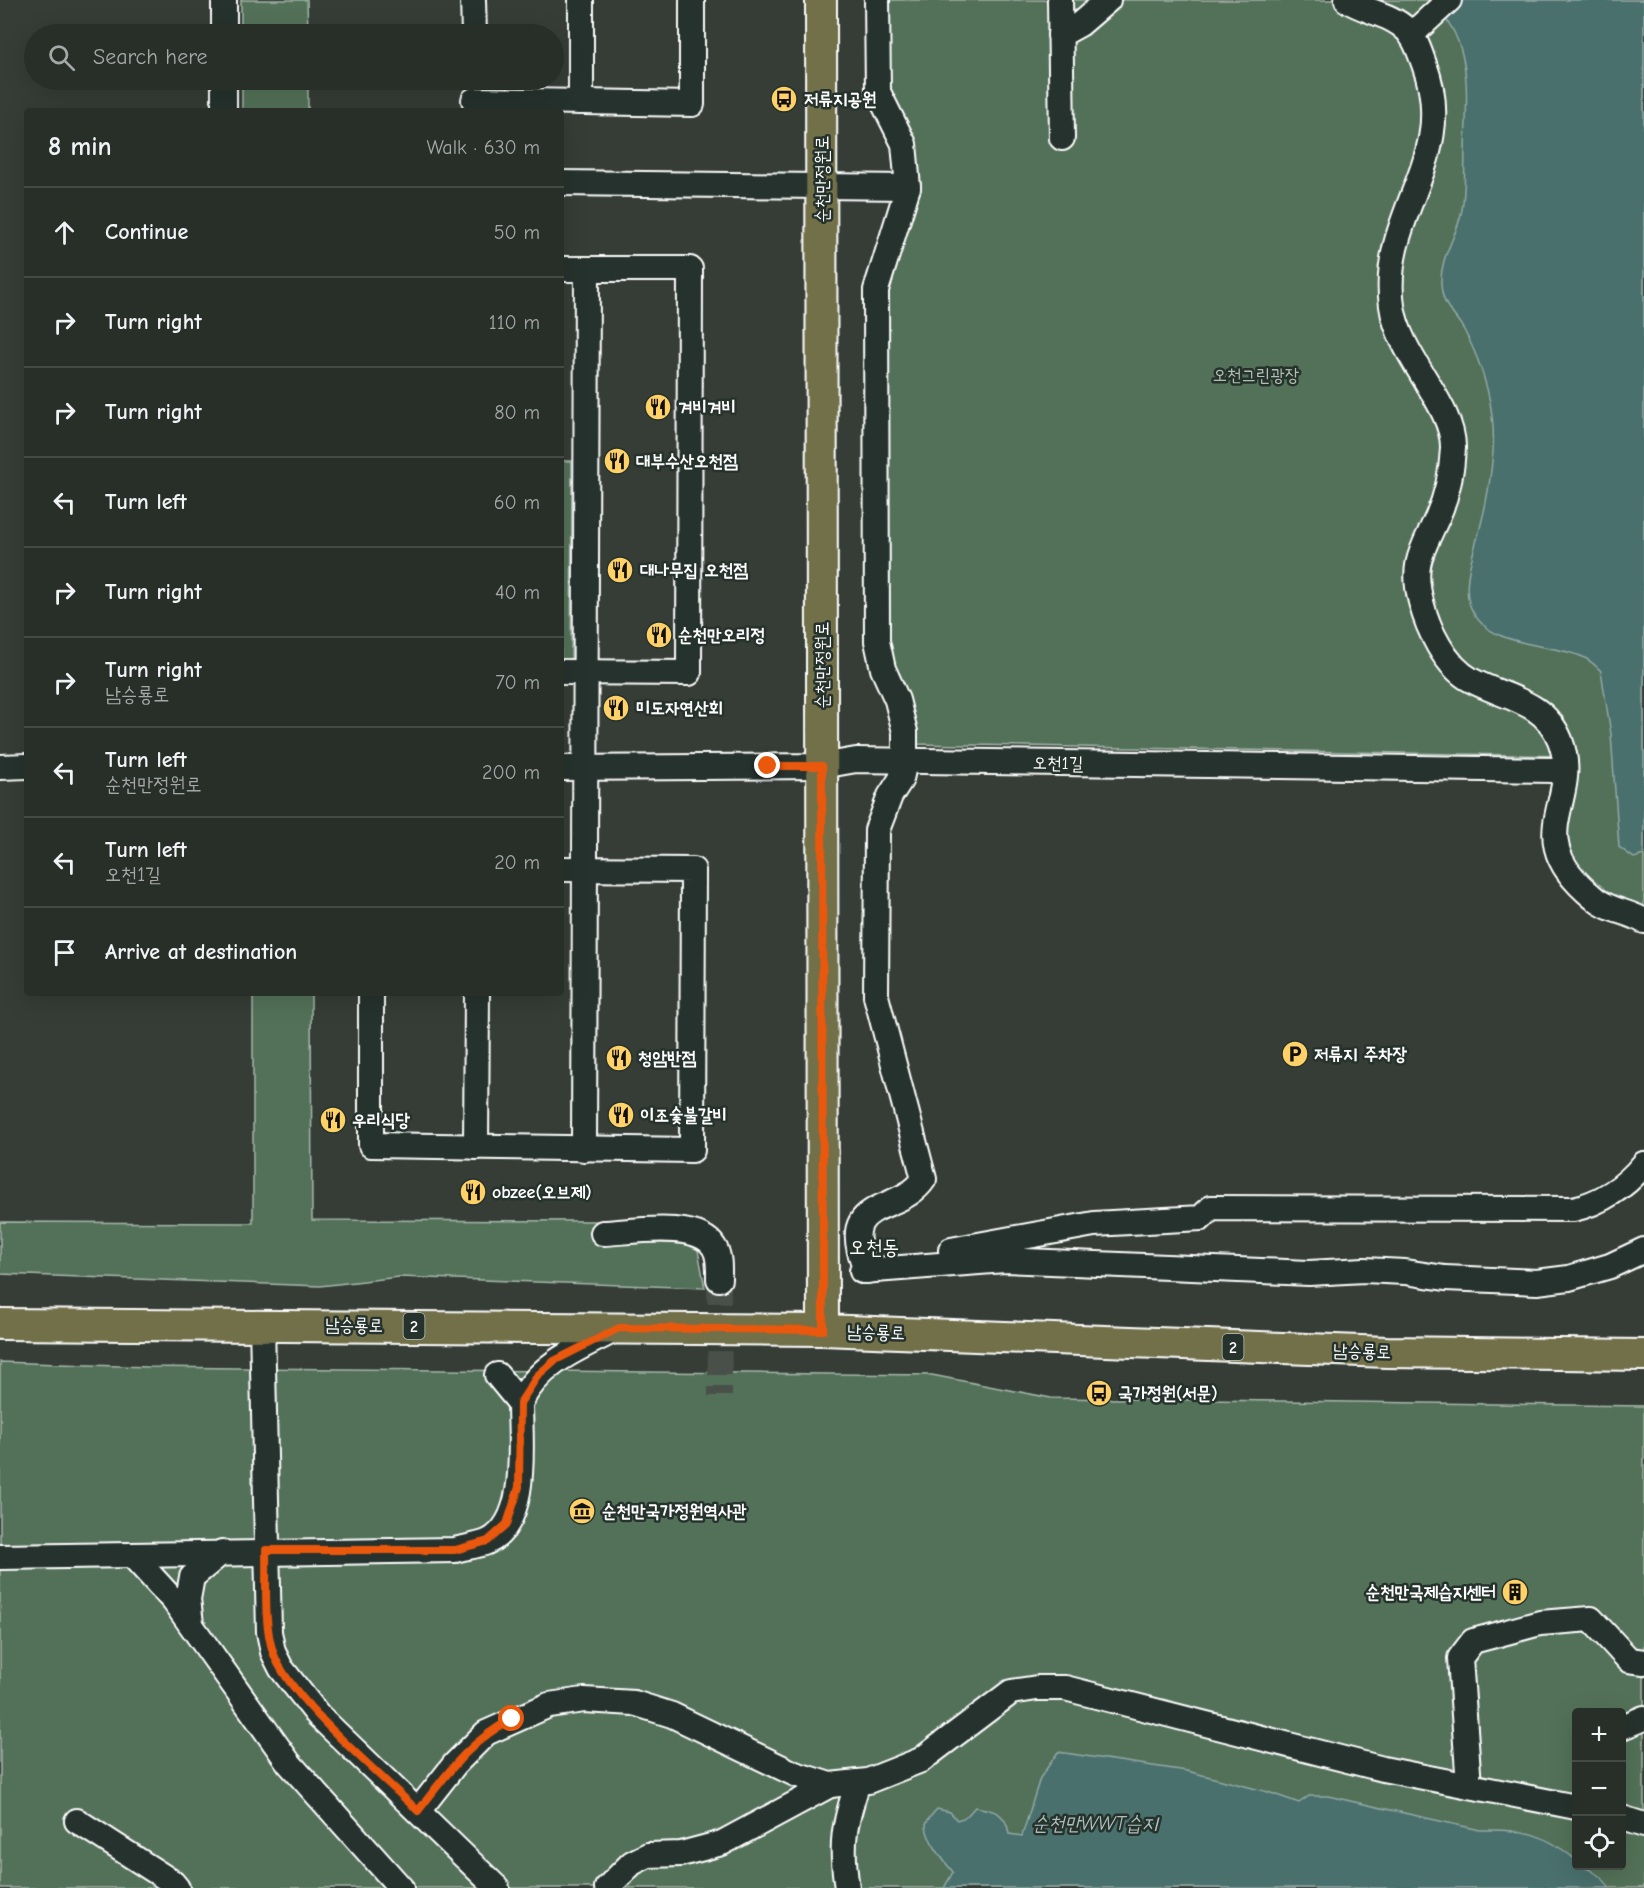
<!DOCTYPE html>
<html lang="en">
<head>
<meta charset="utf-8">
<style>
  :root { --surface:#282e28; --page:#343a34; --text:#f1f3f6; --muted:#a5a8a8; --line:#444a45 }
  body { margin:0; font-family:"Comic Neue","Poor Story",sans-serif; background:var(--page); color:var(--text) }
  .controls { position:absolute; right:18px; bottom:18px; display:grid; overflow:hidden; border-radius:6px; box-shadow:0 6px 24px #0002 }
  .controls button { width:54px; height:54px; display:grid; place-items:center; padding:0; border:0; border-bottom:2px solid var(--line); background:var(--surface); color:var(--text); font:30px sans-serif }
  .stop { position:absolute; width:18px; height:18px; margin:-14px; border:4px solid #ea580c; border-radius:50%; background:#fff }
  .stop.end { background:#ea580c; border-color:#fff; box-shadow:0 2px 6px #0008 }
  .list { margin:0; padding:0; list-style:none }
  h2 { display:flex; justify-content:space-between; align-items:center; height:78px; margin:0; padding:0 24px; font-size:26px }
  h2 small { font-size:20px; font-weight:400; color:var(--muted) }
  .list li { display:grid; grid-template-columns:39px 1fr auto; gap:18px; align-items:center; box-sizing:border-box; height:90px; padding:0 24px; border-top:2px solid var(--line) }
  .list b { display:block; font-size:22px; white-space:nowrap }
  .list p { margin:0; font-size:20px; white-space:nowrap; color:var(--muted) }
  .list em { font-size:20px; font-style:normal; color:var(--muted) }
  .icon { flex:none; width:33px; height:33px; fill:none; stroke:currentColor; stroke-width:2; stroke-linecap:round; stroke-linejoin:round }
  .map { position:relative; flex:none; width:1644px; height:1888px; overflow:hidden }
  .search { position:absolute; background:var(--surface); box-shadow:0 6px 24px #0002; left:24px; top:24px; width:540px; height:66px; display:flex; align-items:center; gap:15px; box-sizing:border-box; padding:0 21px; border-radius:33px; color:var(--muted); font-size:22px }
  .panel { position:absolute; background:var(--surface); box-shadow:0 6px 24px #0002; left:24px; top:108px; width:540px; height:888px; border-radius:6px }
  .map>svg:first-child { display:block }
  .green { fill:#527159; stroke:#a8b8ac; stroke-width:1.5; fill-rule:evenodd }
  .water { fill:#4a6f6d; stroke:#92a9a7; stroke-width:1.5 }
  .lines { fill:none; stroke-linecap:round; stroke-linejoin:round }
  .minor-tunnel { stroke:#49504a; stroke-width:24; stroke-dasharray:24 12; stroke-linecap:butt }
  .minor-casing { stroke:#fff; stroke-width:28 }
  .major-casing { stroke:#fff; stroke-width:34 }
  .minor { stroke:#26332d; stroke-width:24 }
  .major { stroke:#726f4a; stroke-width:30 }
  .route { stroke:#ea580c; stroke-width:8 }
  .labels { text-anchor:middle; stroke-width:5; stroke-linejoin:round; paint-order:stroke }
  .shield { fill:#26332d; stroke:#bec2c0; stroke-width:1.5 }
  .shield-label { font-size:16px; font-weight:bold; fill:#fff }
  .poi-label { font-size:18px; font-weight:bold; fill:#fff; stroke:#26332d; text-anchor:start }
  .street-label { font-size:18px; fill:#fff; stroke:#26332d }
  .park-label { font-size:18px; fill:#b1bfb4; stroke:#26332d }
  .water-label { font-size:20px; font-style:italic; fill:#aebebd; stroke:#26332d }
  .quarter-label { font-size:21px; fill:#fff; stroke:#26332d }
</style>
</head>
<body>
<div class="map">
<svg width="1644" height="1888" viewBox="0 0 1644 1888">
  <rect width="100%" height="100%" fill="#353d36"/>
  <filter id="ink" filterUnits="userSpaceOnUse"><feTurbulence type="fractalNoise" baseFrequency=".0167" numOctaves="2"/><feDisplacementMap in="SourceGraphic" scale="12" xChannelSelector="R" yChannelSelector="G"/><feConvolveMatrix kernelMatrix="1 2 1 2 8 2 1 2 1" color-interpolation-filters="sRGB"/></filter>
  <g filter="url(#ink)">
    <!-- green -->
    <g class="green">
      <polygon points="241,0 307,0 308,34 241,34"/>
      <polygon points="881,0 1644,0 1644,916 1604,893 1564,851 1569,756 911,744 883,657 880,298 909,218 884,88"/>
      <rect x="242" y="80" width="66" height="31"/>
      <polygon points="561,461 572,461 571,665 561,665"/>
      <polygon points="253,993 311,993 312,1220 603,1221 603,1240 686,1244 698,1250 705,1288 399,1277 320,1286 0,1274 0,1222 253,1223"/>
      <path d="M0,1362l148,5 784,8 119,23 593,8v482h-1644zM1576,1712h46v154h-46z"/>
    </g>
    <!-- water -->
    <g class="water">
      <path d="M1428,0h216v855l-10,3 -15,-11 -8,-113 -10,-63c-5,-5 -11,-11 -18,-14 -34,-15 -94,-8 -112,-49 -11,-24 5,-61 10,-84 6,-23 10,-49 12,-72 3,-42 -9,-85 -29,-122 -10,-18 -22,-22 -23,-47 -1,-26 15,-45 20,-69 5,-20 3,-43 4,-63 1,-55 11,-112 -37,-151z"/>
      <path d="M1058,1752l129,19 81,21 31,11 10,-7h19l152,34c43,-1 63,2 96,30v6c12,0 29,12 33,22h-665l9,-16c-7,-8 -28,-35 -27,-47 1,-6 7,-11 11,-16l13,3 7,8 9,-3 9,-10c19,3 31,5 34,27l13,2 18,-58z"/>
    </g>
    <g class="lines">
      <!-- minor-tunnel -->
      <polyline class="minor-tunnel" points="719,1279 720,1396"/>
      <defs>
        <g id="minor">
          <polyline points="224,0 224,34"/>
          <polyline points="473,0 474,34"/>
          <polyline points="1060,0 1062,138"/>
          <path d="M1347,0c19,12 44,14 60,30 9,9 13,23 17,34 36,95 -45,149 -32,242 7,51 62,99 61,142 -1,23 -6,48 -16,70 -15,33 -26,46 -16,84 7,27 24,64 50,78 33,18 73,20 89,60 24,62 -44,95 34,158 15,13 34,13 50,23"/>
          <polyline points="1060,35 1080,24 1108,0"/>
          <polyline points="1411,35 1449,0"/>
          <polyline points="224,80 224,111"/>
          <polyline points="474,100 692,104 692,0"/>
          <polyline points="581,102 581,0"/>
          <polyline points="561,183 908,187"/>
          <polyline points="561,269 690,269 689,673 561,672"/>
          <polyline points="0,767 27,766"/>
          <polyline points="561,768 822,766 856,760 1555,770"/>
          <polyline points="371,993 371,1145 692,1150 693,870 561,869"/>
          <polyline points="476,1147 477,993"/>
          <polyline points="584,1149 587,269"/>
          <path d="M603,1233c28,-1 95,-13 111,14 6,9 5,21 5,32"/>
          <path d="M951,1250l143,-26 107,-6 10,-10 362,1c28,-6 53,-23 71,-45"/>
          <polyline points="862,1271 1005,1260 1309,1273 1364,1270 1405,1272 1445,1278 1537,1282 1569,1278 1610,1266 1644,1250"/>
          <path d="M867,1271c-34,-76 33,-55 57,-92l-48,-183 1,-166 13,-34 11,-17 4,-18v-29l-8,-32 -14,-31 -6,-28 -1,-351 32,-103 -4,-43 -26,-52 -1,-92"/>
          <polyline points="262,1324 269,1632 273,1652 281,1668 318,1715 497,1888"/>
          <path d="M497,1375l23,28c19,-40 59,-55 97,-74"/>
          <polyline points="132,1555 174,1601 289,1763 401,1888"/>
          <path d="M0,1557l455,-7c10,-3 22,-4 32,-8 43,-19 33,-101 33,-139"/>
          <polyline points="191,1624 188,1599 192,1577 222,1552"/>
          <polyline points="1622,1727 1644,1718"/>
          <polyline points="1469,1786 1460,1658 1473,1641 1540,1623 1591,1619 1629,1660 1644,1662"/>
          <polyline points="418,1811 455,1764 486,1733 549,1705 584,1700 634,1703 672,1715 795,1774 830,1785 868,1781 921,1760 1011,1692 1037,1688 1065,1688 1383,1769 1576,1807"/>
          <polyline points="1622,1818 1644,1825"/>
          <polyline points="77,1821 172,1882 177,1888"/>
          <polyline points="607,1888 632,1863 648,1855 681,1854 722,1843 830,1785"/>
          <path d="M847,1888c-7,-45 -3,-63 11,-106"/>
        </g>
        <g id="major">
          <polyline points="821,0 823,1330"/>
          <polyline points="0,1324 823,1330 1387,1352 1644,1355"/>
        </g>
      </defs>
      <!-- minor casing -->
      <use href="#minor" class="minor-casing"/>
      <!-- major casing -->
      <use href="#major" class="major-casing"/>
      <!-- minor -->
      <use href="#minor" class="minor"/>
      <!-- major -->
      <use href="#major" class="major"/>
    </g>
  </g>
  <g class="lines" filter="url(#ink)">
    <!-- route -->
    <path class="route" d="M512,1719c-44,23 -64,54 -94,92 -38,-37 -129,-112 -145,-159 -10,-31 -6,-70 -7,-102h189l33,-9 19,-17 12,-37 1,-84 18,-28 16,-14 65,-33 204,2 -1,-564h-54"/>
  </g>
  <!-- icons -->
  <defs>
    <symbol id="bus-disc" viewBox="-11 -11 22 22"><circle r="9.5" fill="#ffd166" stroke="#26332d"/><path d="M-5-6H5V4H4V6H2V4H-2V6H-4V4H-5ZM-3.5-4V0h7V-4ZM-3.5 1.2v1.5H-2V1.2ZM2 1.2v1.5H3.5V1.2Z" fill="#111"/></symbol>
    <symbol id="restaurant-disc" viewBox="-11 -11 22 22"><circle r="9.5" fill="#ffd166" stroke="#26332d"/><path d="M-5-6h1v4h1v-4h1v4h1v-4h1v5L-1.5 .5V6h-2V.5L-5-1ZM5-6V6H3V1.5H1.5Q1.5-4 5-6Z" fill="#111"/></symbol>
    <symbol id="parking-disc" viewBox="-11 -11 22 22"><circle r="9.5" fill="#ffd166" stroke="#26332d"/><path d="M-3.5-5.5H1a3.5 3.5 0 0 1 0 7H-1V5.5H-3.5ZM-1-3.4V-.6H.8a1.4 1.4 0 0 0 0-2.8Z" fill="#111"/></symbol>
    <symbol id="museum-disc" viewBox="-11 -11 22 22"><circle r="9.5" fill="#ffd166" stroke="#26332d"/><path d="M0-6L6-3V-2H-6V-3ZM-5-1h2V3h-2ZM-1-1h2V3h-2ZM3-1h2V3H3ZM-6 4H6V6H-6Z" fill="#111"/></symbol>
    <symbol id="building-disc" viewBox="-11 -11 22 22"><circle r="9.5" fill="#ffd166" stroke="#26332d"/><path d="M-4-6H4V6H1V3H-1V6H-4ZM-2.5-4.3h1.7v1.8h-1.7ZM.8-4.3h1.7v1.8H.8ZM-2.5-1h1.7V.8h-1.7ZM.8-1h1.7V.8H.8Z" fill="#111"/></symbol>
  </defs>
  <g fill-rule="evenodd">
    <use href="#bus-disc" x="769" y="84" width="30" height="30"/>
    <use href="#restaurant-disc" x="643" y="392" width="30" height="30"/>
    <use href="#restaurant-disc" x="602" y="446" width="30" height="30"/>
    <use href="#restaurant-disc" x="605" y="555" width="30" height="30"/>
    <use href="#restaurant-disc" x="644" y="620" width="30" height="30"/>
    <use href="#restaurant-disc" x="601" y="693" width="30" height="30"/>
    <use href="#parking-disc" x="1280" y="1039" width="30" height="30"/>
    <use href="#restaurant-disc" x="604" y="1043" width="30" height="30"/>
    <use href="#restaurant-disc" x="606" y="1100" width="30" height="30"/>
    <use href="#restaurant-disc" x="318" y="1105" width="30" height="30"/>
    <use href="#restaurant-disc" x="458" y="1177" width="30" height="30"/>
    <use href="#bus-disc" x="1084" y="1378" width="30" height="30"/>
    <use href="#museum-disc" x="567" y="1496" width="30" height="30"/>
    <use href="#building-disc" x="1500" y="1577" width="30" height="30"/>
  </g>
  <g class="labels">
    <!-- shield labels -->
    <g class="shield">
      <rect x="403.5" y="1313" width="21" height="26" rx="4.5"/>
      <rect x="1222.5" y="1334" width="21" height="26" rx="4.5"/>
    </g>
    <g class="shield-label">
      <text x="414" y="1332">2</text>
      <text x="1233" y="1353">2</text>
    </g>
    <!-- poi labels -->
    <g class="poi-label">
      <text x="804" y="105">저류지공원</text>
      <text x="678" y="413">겨비겨비</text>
      <text x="636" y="467">대부수산오천점</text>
      <text x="640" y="576">대나무집 오천점</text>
      <text x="678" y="641">순천만오리정</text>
      <text x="636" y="714">미도자연산회</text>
      <text x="1314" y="1060">저류지 주차장</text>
      <text x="638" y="1064">청암반점</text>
      <text x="640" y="1121">이조숯불갈비</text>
      <text x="352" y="1126">우리식당</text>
      <text x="492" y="1198">obzee(오브제)</text>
      <text x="1118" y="1399">국가정원(서문)</text>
      <text x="602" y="1517">순천만국가정원역사관</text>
      <text x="1496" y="1598" text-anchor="end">순천만국제습지센터</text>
    </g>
    <!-- street labels -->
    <g class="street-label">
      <text transform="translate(822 179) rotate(-90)" y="6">순천만정원로</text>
      <text transform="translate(822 665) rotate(-90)" y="6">순천만정원로</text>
      <text transform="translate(1058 763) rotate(1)" y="6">오천1길</text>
      <text transform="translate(354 1325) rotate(1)" y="6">남승룡로</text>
      <text transform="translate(876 1332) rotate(2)" y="6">남승룡로</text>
      <text transform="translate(1362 1351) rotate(2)" y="6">남승룡로</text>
    </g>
    <!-- park labels -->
    <g class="park-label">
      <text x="1256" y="381">오천그린광장</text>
    </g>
    <!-- water labels -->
    <g class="water-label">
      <text x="1095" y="1830">순천만WWT습지</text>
    </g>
    <!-- quarter labels -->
    <g class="quarter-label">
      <text x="874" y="1254">오천동</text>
    </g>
  </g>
</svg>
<div class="controls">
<button>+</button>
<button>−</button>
<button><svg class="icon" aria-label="locate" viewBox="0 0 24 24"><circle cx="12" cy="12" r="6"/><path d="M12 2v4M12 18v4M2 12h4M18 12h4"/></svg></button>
</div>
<div class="stop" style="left:512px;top:1719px"></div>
<div class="stop end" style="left:768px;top:766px"></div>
<div class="search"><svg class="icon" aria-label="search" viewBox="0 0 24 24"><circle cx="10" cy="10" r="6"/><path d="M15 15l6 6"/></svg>Search here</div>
<section class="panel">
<h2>8 min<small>Walk · 630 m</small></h2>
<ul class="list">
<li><svg class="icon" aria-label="ahead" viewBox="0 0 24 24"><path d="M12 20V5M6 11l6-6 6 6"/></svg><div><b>Continue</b></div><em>50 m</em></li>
<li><svg class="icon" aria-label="right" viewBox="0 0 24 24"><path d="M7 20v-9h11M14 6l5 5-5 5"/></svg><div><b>Turn right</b></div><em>110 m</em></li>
<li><svg class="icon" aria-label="right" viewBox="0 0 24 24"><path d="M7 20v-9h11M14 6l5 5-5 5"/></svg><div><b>Turn right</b></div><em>80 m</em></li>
<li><svg class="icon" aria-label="left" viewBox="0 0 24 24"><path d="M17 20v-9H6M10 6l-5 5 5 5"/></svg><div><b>Turn left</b></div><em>60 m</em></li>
<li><svg class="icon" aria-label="right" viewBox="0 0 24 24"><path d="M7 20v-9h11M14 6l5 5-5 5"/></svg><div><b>Turn right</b></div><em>40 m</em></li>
<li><svg class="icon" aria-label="right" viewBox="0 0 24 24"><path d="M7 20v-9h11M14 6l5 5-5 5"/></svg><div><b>Turn right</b><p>남승룡로</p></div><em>70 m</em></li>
<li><svg class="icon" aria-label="left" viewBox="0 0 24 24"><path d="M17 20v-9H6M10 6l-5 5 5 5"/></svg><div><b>Turn left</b><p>순천만정원로</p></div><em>200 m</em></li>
<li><svg class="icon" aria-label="left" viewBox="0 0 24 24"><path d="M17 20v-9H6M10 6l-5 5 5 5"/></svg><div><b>Turn left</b><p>오천1길</p></div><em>20 m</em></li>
<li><svg class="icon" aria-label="arrive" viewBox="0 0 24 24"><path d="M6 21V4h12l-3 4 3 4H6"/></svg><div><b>Arrive at destination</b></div></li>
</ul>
</section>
</div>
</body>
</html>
